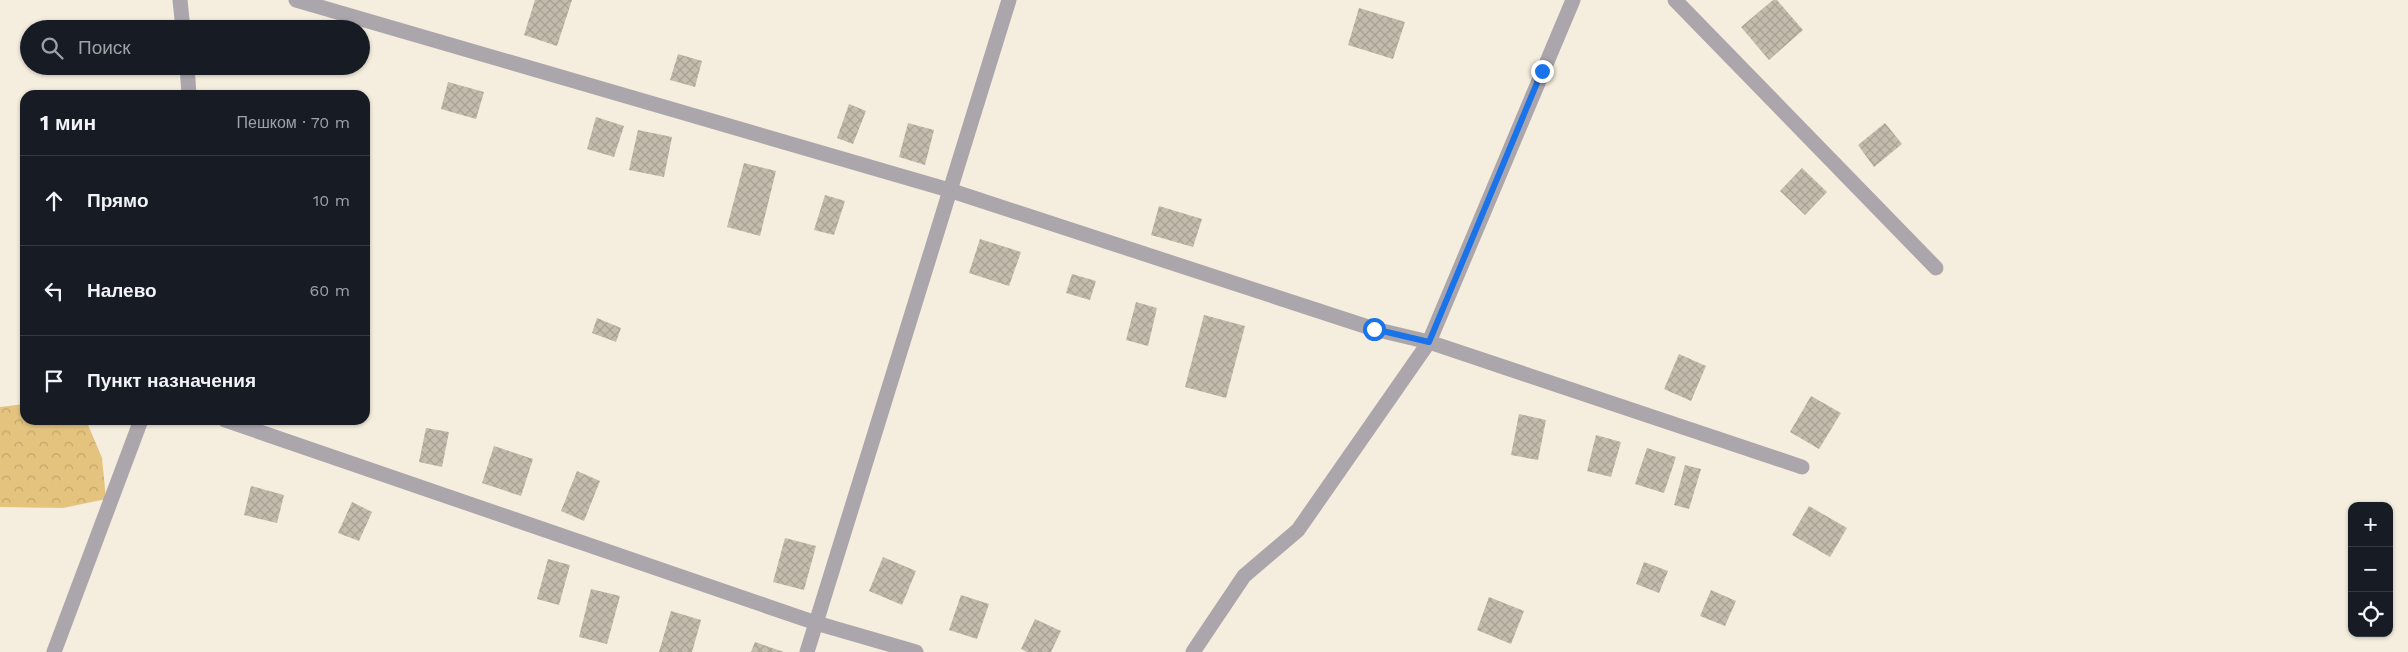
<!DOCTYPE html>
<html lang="ru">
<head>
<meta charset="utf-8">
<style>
  :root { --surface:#171b24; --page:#20242c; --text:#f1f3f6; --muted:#9ea1a6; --line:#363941 }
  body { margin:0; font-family:"Work Sans",sans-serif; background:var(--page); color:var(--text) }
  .controls { position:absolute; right:15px; bottom:15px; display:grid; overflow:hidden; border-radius:10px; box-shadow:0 1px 4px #0004 }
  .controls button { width:45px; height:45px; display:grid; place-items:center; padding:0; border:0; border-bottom:1px solid var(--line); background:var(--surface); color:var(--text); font:25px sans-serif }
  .stop { position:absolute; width:15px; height:15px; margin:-11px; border:4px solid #1a73e8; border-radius:50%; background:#fff }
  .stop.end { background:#1a73e8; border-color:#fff; box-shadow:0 1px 5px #0008 }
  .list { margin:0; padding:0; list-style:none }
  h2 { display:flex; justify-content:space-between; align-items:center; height:65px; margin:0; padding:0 20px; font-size:21px }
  h2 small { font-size:16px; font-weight:400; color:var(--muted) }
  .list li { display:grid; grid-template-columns:32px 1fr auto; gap:15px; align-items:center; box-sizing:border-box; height:90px; padding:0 20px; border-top:1px solid var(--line) }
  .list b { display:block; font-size:19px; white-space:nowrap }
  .list em { font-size:16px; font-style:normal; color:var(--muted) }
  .icon { flex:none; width:28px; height:28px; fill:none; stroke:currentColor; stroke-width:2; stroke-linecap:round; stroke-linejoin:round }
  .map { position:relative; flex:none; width:2408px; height:652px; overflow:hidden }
  .search { position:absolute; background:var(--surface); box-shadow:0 1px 4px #0004; left:20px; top:20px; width:350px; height:55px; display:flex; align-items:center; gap:12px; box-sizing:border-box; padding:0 18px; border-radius:28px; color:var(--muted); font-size:19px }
  .panel { position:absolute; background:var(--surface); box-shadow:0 1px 4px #0004; left:20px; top:90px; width:350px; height:335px; border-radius:15px }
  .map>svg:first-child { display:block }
  .forest { fill:url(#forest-crowns) }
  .building { fill:url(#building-cross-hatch) }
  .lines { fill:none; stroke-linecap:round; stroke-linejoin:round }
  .lane { stroke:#aba6ac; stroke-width:15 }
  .route { stroke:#1a73e8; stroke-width:6 }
</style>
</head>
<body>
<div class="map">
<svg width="2408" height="652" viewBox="0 0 2408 652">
  <defs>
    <pattern id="forest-crowns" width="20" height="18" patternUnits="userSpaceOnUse" patternTransform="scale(1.25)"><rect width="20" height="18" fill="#e3c37e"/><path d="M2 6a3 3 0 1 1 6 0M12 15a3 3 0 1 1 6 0" fill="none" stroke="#c2a66c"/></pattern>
    <pattern id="building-cross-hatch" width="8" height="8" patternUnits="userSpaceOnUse" patternTransform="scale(1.25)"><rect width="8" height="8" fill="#c3bcad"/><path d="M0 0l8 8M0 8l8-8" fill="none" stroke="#a7a194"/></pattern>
  </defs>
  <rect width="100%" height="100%" fill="#f5eddd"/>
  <!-- forest -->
  <polygon class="forest" points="25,404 25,420 86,420 102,458 106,499 63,508 0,507 0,407"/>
  <!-- building -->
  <g class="building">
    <polygon points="535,0 572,0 557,46 524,35"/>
    <polygon points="1773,0 1777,0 1803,30 1769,60 1741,27"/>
    <polygon points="1359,8 1405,22 1393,59 1348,45"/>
    <polygon points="678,54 702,61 695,87 670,80"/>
    <polygon points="448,82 484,92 476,119 441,109"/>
    <polygon points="849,104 866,111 853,144 837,138"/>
    <polygon points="596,117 624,126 614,157 587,149"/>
    <polygon points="908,123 934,130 925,165 899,157"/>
    <polygon points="1885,123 1902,144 1874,167 1858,145"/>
    <polygon points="638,130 672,137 664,177 629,170"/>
    <polygon points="744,163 776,171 760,236 727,227"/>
    <polygon points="1802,168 1827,192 1805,215 1780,191"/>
    <polygon points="825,195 845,201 834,235 814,230"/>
    <polygon points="1159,206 1202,219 1193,247 1151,235"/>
    <polygon points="980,239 1021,252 1009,286 969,273"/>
    <polygon points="1072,274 1096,281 1090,300 1066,293"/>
    <polygon points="1136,302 1157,308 1148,346 1126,340"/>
    <polygon points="1204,315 1245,326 1226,398 1185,387"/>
    <polygon points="597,318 621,328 616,342 592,333"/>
    <polygon points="1679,354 1706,366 1691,401 1664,389"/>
    <polygon points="1811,396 1841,413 1819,449 1790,432"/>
    <polygon points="1519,414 1546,420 1538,460 1511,455"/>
    <polygon points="426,428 449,432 442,467 419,462"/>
    <polygon points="1596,435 1621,442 1611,477 1587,471"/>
    <polygon points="494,446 533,459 521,496 482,483"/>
    <polygon points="1647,448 1676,457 1664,493 1635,484"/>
    <polygon points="1685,465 1701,469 1689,509 1674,505"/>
    <polygon points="577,471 600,481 584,521 561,511"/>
    <polygon points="251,486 284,495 277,523 244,515"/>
    <polygon points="352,502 372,512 359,541 338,533"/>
    <polygon points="1809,506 1847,528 1830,557 1792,535"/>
    <polygon points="785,538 816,546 804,590 773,582"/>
    <polygon points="883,557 916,571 902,605 869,591"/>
    <polygon points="548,559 570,565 559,605 537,599"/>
    <polygon points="1644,562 1668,571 1659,593 1636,584"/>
    <polygon points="591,589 620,596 607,644 579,637"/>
    <polygon points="1711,590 1736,601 1725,626 1700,616"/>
    <polygon points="961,595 989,604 977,639 949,630"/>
    <polygon points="1489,597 1524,611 1511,644 1477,630"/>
    <polygon points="671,611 701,620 692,652 659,652"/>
    <polygon points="1035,619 1061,631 1051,652 1027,652 1021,649"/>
    <polygon points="755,642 784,652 751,652"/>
  </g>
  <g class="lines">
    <!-- lane -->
    <g class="lane">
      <polyline points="180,0 183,29"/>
      <polyline points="296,0 949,190 1374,329 1429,342 1802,467"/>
      <polyline points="1675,0 1936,268"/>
      <polyline points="187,66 189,95"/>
      <polyline points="225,420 816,623 916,652"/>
      <polyline points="54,652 141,420"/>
      <polyline points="807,652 1009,0"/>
      <polyline points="1193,652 1244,576 1298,530 1429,342 1573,0"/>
    </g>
  </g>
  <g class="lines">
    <!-- route -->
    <polyline class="route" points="1374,329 1429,342 1542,71"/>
  </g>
</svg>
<div class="controls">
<button>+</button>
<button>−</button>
<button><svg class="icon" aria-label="locate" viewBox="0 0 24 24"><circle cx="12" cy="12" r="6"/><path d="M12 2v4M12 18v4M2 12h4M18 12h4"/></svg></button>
</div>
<div class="stop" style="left:1374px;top:329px"></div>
<div class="stop end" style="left:1542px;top:71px"></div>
<div class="search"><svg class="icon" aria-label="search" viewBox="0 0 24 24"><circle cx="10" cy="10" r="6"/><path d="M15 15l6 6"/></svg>Поиск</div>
<section class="panel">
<h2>1 мин<small>Пешком · 70 m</small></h2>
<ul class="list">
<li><svg class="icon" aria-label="ahead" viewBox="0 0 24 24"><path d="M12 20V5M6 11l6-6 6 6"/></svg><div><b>Прямо</b></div><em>10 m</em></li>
<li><svg class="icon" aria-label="left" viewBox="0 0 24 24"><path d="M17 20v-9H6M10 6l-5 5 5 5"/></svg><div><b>Налево</b></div><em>60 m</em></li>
<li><svg class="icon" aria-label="arrive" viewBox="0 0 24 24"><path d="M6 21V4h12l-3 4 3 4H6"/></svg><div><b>Пункт назначения</b></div></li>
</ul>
</section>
</div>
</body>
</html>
